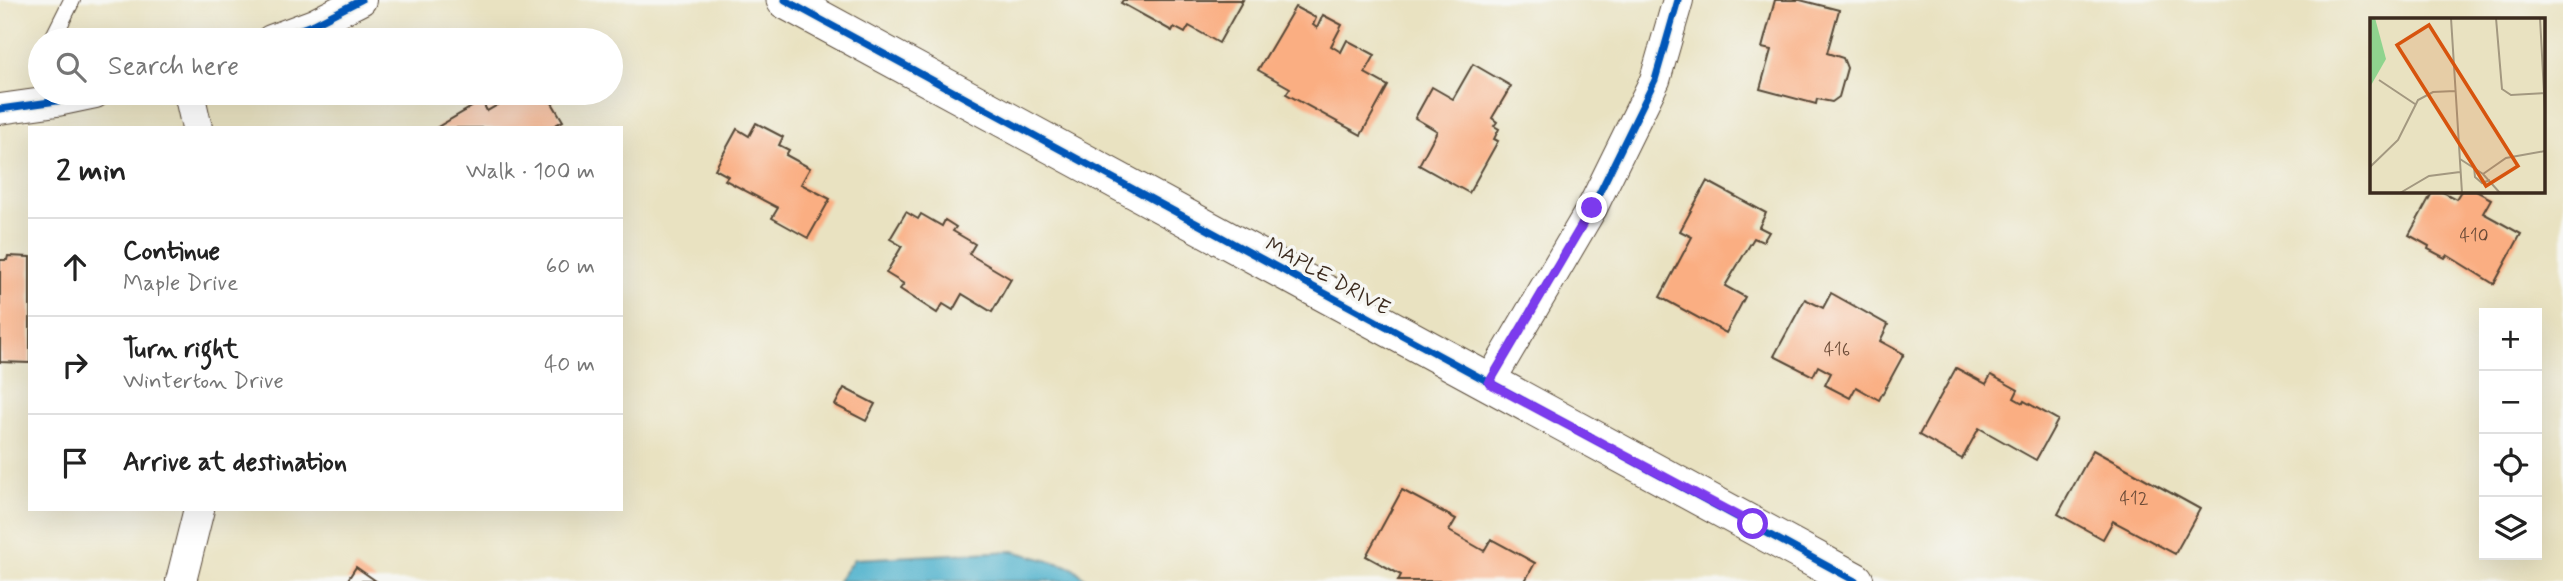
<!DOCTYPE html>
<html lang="en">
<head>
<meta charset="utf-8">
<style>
  :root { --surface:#fff; --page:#f6f6f6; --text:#222; --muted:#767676; --line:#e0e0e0 }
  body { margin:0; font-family:Mynerve,sans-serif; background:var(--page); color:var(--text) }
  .controls { position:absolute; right:21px; bottom:21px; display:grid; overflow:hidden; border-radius:0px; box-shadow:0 7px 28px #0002 }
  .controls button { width:63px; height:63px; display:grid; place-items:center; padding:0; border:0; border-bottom:2px solid var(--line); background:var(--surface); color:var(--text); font:35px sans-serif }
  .stop { position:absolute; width:21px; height:21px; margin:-16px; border:5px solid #7c3aed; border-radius:50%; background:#fff }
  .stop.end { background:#7c3aed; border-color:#fff; box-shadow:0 2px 7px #0008 }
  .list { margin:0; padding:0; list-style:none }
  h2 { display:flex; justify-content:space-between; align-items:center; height:91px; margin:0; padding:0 28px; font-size:30px }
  h2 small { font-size:23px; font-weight:400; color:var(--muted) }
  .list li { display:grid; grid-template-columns:46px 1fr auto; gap:21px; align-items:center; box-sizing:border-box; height:98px; padding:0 28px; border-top:2px solid var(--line) }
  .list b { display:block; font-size:26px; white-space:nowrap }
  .list p { margin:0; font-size:23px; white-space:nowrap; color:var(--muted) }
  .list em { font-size:23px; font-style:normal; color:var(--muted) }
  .icon { flex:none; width:38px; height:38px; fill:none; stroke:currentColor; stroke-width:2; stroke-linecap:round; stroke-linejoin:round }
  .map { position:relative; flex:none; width:2563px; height:581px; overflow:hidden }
  .search { position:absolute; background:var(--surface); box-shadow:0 7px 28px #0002; left:28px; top:28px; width:595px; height:77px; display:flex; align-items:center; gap:18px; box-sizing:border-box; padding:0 24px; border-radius:38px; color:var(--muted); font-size:26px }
  .panel { position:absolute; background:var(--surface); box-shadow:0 7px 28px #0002; left:28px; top:126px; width:595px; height:385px; border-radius:0px }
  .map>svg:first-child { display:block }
  .water { fill:#4db1cc; stroke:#446e75; stroke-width:2 }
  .building { fill:#faae82 }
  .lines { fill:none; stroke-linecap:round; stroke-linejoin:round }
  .service-casing { stroke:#554636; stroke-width:18 }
  .minor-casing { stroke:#554636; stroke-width:32 }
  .tertiary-casing { stroke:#554636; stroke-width:39 }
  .service { stroke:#fff; stroke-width:16 }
  .minor { stroke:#fff; stroke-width:30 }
  .tertiary { stroke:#fff; stroke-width:37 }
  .cycleway-casing { stroke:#f6f6f2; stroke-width:11 }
  .cycleway { stroke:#0057b8; stroke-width:7 }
  .route { stroke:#7c3aed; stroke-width:9 }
  .labels { text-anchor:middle; stroke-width:7; stroke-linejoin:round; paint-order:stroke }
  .number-label { font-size:18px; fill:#6b4b37 }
  .street-label { font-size:21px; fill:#3b2a1e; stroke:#f6f6f2 }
  .inset-road { fill:none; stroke:#a39880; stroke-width:2 }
  .view { fill:#d7540e; fill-opacity:0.15; stroke:#d7540e; stroke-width:3.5 }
  .inset-edge { fill:none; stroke:#3b2a1e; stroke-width:3.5 }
</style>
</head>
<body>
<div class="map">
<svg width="2563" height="581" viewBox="0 0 2563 581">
  <rect width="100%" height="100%" fill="#f6f6f2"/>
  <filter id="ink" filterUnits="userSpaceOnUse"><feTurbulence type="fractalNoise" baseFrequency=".0143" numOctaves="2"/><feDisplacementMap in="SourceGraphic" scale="14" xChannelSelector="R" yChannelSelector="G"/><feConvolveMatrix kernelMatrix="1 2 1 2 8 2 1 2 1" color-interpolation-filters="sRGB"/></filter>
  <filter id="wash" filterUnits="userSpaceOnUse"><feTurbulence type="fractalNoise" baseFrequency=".00686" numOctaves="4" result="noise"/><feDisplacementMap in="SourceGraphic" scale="28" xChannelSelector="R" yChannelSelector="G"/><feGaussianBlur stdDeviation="1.57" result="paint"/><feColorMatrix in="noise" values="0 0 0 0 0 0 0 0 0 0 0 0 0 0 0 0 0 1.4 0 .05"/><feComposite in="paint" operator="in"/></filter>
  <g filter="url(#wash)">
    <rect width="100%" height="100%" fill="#e9e2c1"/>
    <!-- water -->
    <polygon class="water" points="1013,551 1072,567 1088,581 838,581 854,559"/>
    <g id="blocks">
      <!-- building -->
      <g class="building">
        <polygon points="1123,0 1243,0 1219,43 1189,26 1185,33 1174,27 1172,31 1121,3"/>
        <polygon points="1775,0 1800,0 1839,10 1827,53 1843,58 1847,68 1839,97 1832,102 1817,99 1816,104 1760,89 1771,50 1762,48"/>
        <polygon points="1295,7 1316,18 1313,25 1317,28 1323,15 1342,25 1331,46 1341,52 1347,40 1375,55 1365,73 1388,86 1361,135 1286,94 1290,88 1258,70"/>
        <polygon points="1473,64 1511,86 1492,118 1497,122 1494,126 1499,129 1494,139 1498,141 1469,193 1419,165 1437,131 1415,118 1432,87 1453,99"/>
        <polygon points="518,93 546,93 563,121 550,128 436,128 482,101 487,111"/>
        <polygon points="756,123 783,137 779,145 789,150 786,155 810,168 801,184 830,199 808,238 772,218 778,208 725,180 728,176 715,169 737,129 749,136"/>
        <polygon points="1707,181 1766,213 1759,227 1769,232 1763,242 1754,238 1725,286 1745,297 1726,333 1660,297 1692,237 1680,231"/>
        <polygon points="2433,191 2441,191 2456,199 2461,191 2476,191 2491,199 2483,213 2521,234 2494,284 2447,255 2445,258 2428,249 2429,246 2409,235"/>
        <polygon points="906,212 918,219 921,214 942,226 945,220 956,227 953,231 975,244 969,254 1011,279 992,312 962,294 953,310 943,304 937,313 900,289 904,284 886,273 902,246 890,239"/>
        <polygon points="8,256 30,257 30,363 0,362 0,260 7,260"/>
        <polygon points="1831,293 1888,325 1880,341 1904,354 1879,400 1856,387 1850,398 1825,385 1831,373 1818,366 1813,376 1774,356 1805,299 1823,308"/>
        <polygon points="1956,368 1986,384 1991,375 2018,390 2014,398 2023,403 2024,401 2058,420 2036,460 1979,428 1962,459 1919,435"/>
        <polygon points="844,388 875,404 866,421 835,405"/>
        <polygon points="2093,450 2200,509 2175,554 2113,521 2103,539 2058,514"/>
        <polygon points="1402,490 1456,519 1449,531 1484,551 1491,539 1535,563 1525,581 1398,581 1401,575 1366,556"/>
        <polygon points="356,567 376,581 347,581"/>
      </g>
    </g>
  </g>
  <g filter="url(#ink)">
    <use href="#blocks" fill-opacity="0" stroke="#554636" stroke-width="2"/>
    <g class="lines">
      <defs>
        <polyline id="service" points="52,40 72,0"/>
        <g id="minor">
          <polyline points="271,40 314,24 361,0"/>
          <polyline points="189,93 197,128"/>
          <polyline points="0,109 57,101 95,93"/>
          <polyline points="1489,383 1592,208 1655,80 1678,0"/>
          <polyline points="181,581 199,509"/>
        </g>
        <polyline id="tertiary" points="785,0 1855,581"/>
      </defs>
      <!-- service casing -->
      <use href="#service" class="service-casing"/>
      <!-- minor casing -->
      <use href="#minor" class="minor-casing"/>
      <!-- tertiary casing -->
      <use href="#tertiary" class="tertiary-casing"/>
      <!-- service -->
      <use href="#service" class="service"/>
      <!-- minor -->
      <use href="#minor" class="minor"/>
      <!-- tertiary -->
      <use href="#tertiary" class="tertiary"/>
      <defs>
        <g id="cycleway">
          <polyline points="785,0 1855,581"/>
          <polyline points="271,40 314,24 361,0"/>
          <polyline points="0,109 57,101 95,93"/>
          <polyline points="1489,383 1592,208 1655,80 1678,0"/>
        </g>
      </defs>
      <!-- cycleway casing -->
      <use href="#cycleway" class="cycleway-casing"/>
      <!-- cycleway -->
      <use href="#cycleway" class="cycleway"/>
    </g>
  </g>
  <g class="lines" filter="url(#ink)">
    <!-- route -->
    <polyline class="route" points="1592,208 1489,383 1753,524"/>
  </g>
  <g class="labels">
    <!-- number labels -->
    <g class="number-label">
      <text x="2474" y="241">410</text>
      <text x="1837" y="355">416</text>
      <text x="2134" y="504">412</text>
    </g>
    <!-- street labels -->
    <g class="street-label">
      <text transform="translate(1328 276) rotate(29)" y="7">MAPLE DRIVE</text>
    </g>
  </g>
  <!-- overview -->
  <g transform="translate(2370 18)">
    <rect width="175" height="175" fill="#e9e2c1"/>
    <path d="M0,0h5l11,41 -16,28z" fill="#8fd48e"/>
    <path class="inset-road" d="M81,0l11,175M126,0l6,71 9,6 34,-2M170,0l5,93M9,62l36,24M90,141l23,15 17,19M0,149l28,-27 20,-40 15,-8 22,-1M104,149l1,10 7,6 8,-3M113,156l23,-16 39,-7M30,175l29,-17 31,-4"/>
    <path class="view" d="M59,7l89,141 -32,20 -89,-141z"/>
    <rect width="175" height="175" class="inset-edge"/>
  </g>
</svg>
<div class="controls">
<button>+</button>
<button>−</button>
<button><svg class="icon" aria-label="locate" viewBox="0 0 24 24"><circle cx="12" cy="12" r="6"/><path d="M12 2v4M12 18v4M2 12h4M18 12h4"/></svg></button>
<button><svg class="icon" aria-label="layers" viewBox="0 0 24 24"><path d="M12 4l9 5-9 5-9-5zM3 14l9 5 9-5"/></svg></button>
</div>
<div class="stop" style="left:1753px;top:524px"></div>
<div class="stop end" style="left:1592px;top:208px"></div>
<div class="search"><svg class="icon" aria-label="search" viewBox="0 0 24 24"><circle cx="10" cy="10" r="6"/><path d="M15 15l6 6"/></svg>Search here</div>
<section class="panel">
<h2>2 min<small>Walk · 100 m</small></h2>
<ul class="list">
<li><svg class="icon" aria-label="ahead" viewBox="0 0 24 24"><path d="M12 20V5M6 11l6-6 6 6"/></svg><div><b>Continue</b><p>Maple Drive</p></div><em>60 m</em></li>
<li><svg class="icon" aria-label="right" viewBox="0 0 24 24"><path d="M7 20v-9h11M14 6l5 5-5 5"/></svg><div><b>Turn right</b><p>Winterton Drive</p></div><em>40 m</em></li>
<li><svg class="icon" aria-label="arrive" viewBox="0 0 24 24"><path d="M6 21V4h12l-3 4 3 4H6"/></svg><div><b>Arrive at destination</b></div></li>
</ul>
</section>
</div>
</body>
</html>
